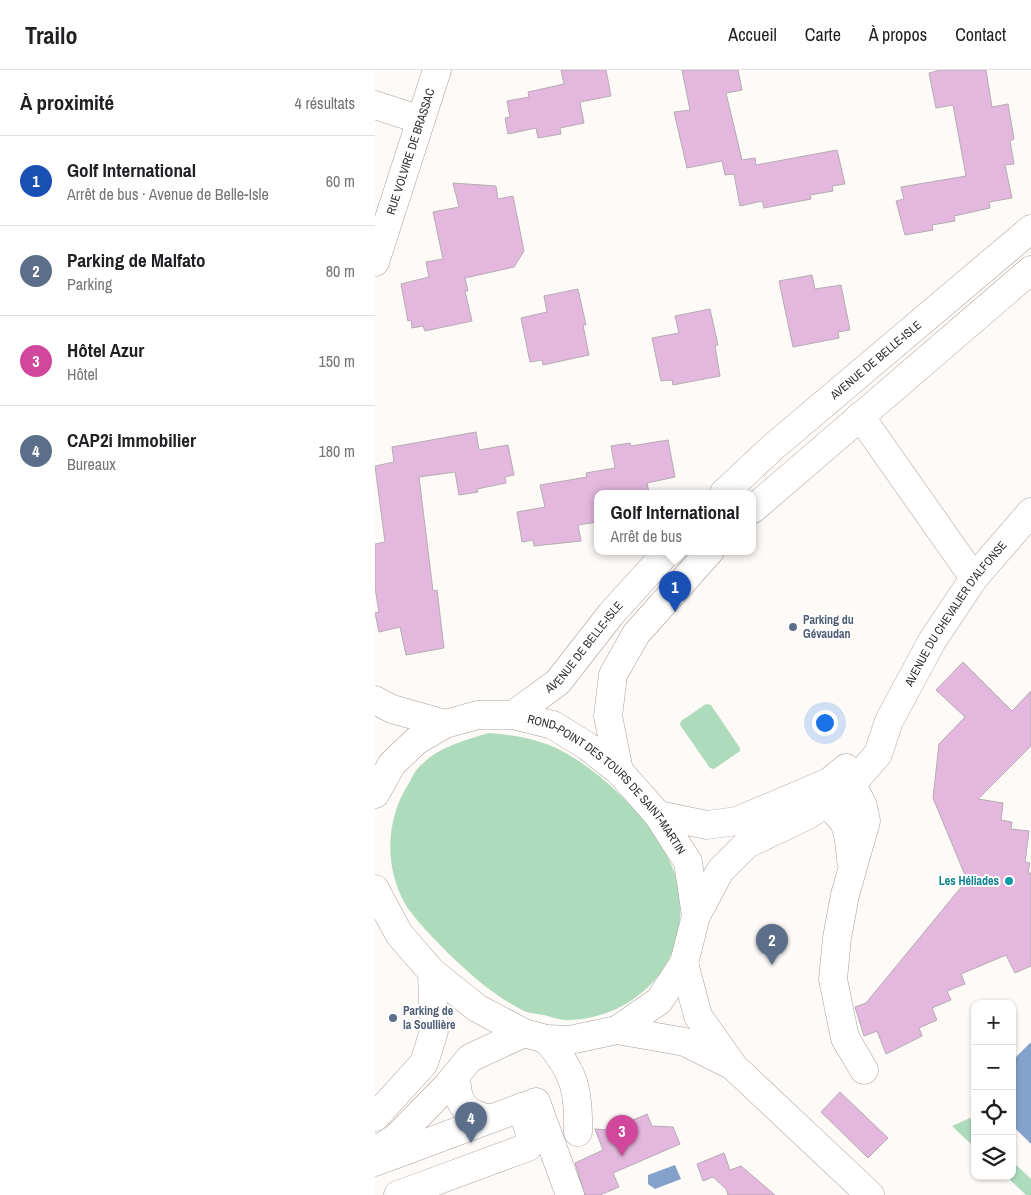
<!DOCTYPE html>
<html lang="fr">
<head>
<meta charset="utf-8">
<style>
  :root { --surface:#fff; --page:#f2f2f2; --text:#202124; --muted:#757577; --line:#e0e0e0; --accent:#42882d }
  body { margin:0; font-family:"Archivo Narrow",sans-serif; background:var(--page); color:var(--text) }
  .controls { position:absolute; right:15px; bottom:15px; display:grid; overflow:hidden; border-radius:10px; box-shadow:0 1px 4px #0004 }
  .controls button { width:45px; height:45px; display:grid; place-items:center; padding:0; border:0; border-bottom:1px solid var(--line); background:var(--surface); color:var(--text); font:25px sans-serif }
  .you { position:absolute; left:449px; top:652px; width:18px; height:18px; margin:-12px; border:4px solid #fff; border-radius:50%; background:#1a73e8; box-shadow:0 0 0 8px #1a73e833 }
  .badge { display:grid; place-items:center; width:32px; height:32px; border-radius:50%; background:var(--accent); color:#fff; font-size:16px; font-weight:700 }
  .pin { position:absolute; translate:-50% -41px; filter:drop-shadow(0 1px 2px #0008) }
  .pin::after { content:''; position:absolute; top:26px; width:18px; height:15px; background:inherit; clip-path:polygon(0 0,100% 0,50% 100%) }
  .popup { position:absolute; left:219px; top:420px; width:162px; height:65px; box-sizing:border-box; display:grid; place-content:center; border-radius:10px; background:var(--surface); filter:drop-shadow(0 1px 4px #0005); font-size:16px; white-space:nowrap; color:var(--muted) }
  .popup b { font-size:19px; color:var(--text) }
  .popup::after { content:''; position:absolute; left:50%; top:100%; margin-left:-10px; border:10px solid transparent; border-top-color:var(--surface) }
  .list { margin:0; padding:0; list-style:none }
  h2 { display:flex; justify-content:space-between; align-items:center; height:65px; margin:0; padding:0 20px; font-size:21px }
  h2 small { font-size:16px; font-weight:400; color:var(--muted) }
  .list li { display:grid; grid-template-columns:32px 1fr auto; gap:15px; align-items:center; box-sizing:border-box; height:90px; padding:0 20px; border-top:1px solid var(--line) }
  .list b { display:block; font-size:19px; white-space:nowrap }
  .list p { margin:0; font-size:16px; white-space:nowrap; color:var(--muted) }
  .list em { font-size:16px; font-style:normal; color:var(--muted) }
  .icon { flex:none; width:28px; height:28px; fill:none; stroke:currentColor; stroke-width:2; stroke-linecap:round; stroke-linejoin:round }
  .map { position:relative; flex:none; width:656px; height:1125px; overflow:hidden }
  header { display:flex; align-items:center; gap:30px; box-sizing:border-box; height:70px; padding:0 25px; background:var(--surface); border-bottom:1px solid var(--line) }
  header strong { font-size:24px }
  nav { display:flex; gap:28px; margin-inline-start:auto; font-size:18px }
  main { display:flex }
  aside { flex:1; background:var(--surface) }
  .map>svg:first-child { display:block }
  .green { fill:#aedbbc }
  .water { fill:#84a1cb }
  .building { fill:#e4b8de; stroke:#b4acb3 }
  .lines { fill:none; stroke-linecap:round; stroke-linejoin:round }
  .minor-casing { stroke:#a99f9a; stroke-width:29 }
  .minor { stroke:#fff; stroke-width:28 }
  .service-dot { fill:#5c6f8a; stroke:#fff; stroke-width:2 }
  .culture-dot { fill:#0f9aa8; stroke:#fff; stroke-width:2 }
  .labels { text-anchor:middle; stroke-width:4; stroke-linejoin:round; paint-order:stroke }
  .street-label { font-size:12px; fill:#34302e; stroke:#fff }
  .service-label { font-size:12px; font-weight:bold; fill:#4e5e75; stroke:#fff; text-anchor:start }
  .culture-label { font-size:12px; font-weight:bold; fill:#0d838f; stroke:#fff; text-anchor:end }
</style>
</head>
<body>
<header>
<strong>Trailo</strong>
<nav><a>Accueil</a><a>Carte</a><a>À propos</a><a>Contact</a></nav>
</header>
<main>
<aside>
<h2>À proximité<small>4 résultats</small></h2>
<ul class="list">
<li><span class="badge" style="background:#1a4fb4">1</span><div><b>Golf International</b><p>Arrêt de bus · Avenue de Belle-Isle</p></div><em>60 m</em></li>
<li><span class="badge" style="background:#5c6f8a">2</span><div><b>Parking de Malfato</b><p>Parking</p></div><em>80 m</em></li>
<li><span class="badge" style="background:#d1479c">3</span><div><b>Hôtel Azur</b><p>Hôtel</p></div><em>150 m</em></li>
<li><span class="badge" style="background:#5c6f8a">4</span><div><b>CAP2i Immobilier</b><p>Bureaux</p></div><em>180 m</em></li>
</ul>
</aside>
<div class="map">
<svg width="656" height="1125" viewBox="0 0 656 1125">
  <rect width="100%" height="100%" fill="#fefaf7"/>
  <!-- green -->
  <g class="green">
    <polygon points="331,634 336,635 365,678 365,681 339,699 335,698 305,655 306,651"/>
    <path d="M114,663c23,2 44,5 65,14 46,21 105,79 121,127 12,36 4,81 -22,108 -21,23 -51,37 -83,38 -8,1 -18,-3 -26,-5 -7,-1 -16,-2 -22,-5 -27,-14 -49,-33 -71,-54 -13,-13 -38,-38 -47,-54 -20,-38 -18,-83 5,-119 3,-6 7,-14 12,-18 18,-18 44,-25 68,-32z"/>
    <polygon points="595,1048 600,1053 600,1078 577,1056"/>
    <polygon points="637,1091 656,1109 656,1125 651,1125 631,1106 637,1106"/>
  </g>
  <!-- water -->
  <g class="water">
    <polygon points="656,972 656,1074 637,1055 637,991"/>
    <polygon points="300,1095 306,1109 280,1119 273,1114 273,1105"/>
  </g>
  <!-- building -->
  <g class="building">
    <polygon points="186,0 231,0 236,26 205,32 209,53 185,58 186,64 163,68 161,58 133,64 130,48 135,47 132,31 154,27 153,22 189,14"/>
    <polygon points="307,0 363,0 367,20 351,23 367,90 380,88 381,95 462,80 470,114 457,116 458,121 435,125 436,129 389,138 387,131 365,136 359,104 350,105 347,91 312,98 299,42 315,40"/>
    <polygon points="566,0 611,0 617,37 633,34 639,69 635,71 639,94 630,95 637,128 614,132 615,138 579,146 580,151 557,155 558,160 530,165 521,131 529,129 526,117 591,106 578,35 561,38 554,3"/>
    <polygon points="78,113 121,116 123,129 138,126 149,181 139,197 90,208 93,221 90,221 97,251 50,261 48,256 37,258 36,250 33,251 26,214 54,207 51,192 68,189 58,142 84,137"/>
    <polygon points="437,205 440,219 466,215 475,260 463,262 464,268 418,277 404,211"/>
    <polygon points="203,219 211,255 208,255 214,285 168,295 167,290 155,292 146,248 172,242 169,226"/>
    <polygon points="335,239 343,275 340,276 345,306 298,315 297,310 286,311 277,268 304,263 300,246"/>
    <polygon points="101,362 104,380 133,375 139,405 130,407 131,413 102,419 103,422 84,425 80,402 44,407 58,521 62,520 69,578 31,585 25,557 4,562 0,543 4,542 0,518 0,474 10,472 0,396 19,392 17,377"/>
    <polygon points="293,370 300,407 272,413 274,423 222,423 222,452 203,455 206,471 159,476 158,470 147,472 142,442 170,437 165,415 212,407 211,403 240,398 236,376 255,373 256,376"/>
    <polygon points="588,592 637,641 656,621 656,676 603,729 628,733 626,750 637,752 636,759 654,761 650,792 655,793 653,803 656,803 656,896 640,903 631,885 586,904 590,914 572,921 576,930 557,938 562,950 544,958 547,966 511,984 502,961 489,966 480,937 491,933 592,810 558,728 564,674 590,647 561,620"/>
    <polygon points="465,1022 513,1068 493,1088 446,1042"/>
    <polygon points="272,1044 277,1056 298,1057 305,1074 238,1103 244,1117 225,1125 210,1125 200,1093 228,1080 220,1059 235,1060"/>
    <polygon points="349,1083 355,1100 366,1096 400,1125 353,1125 351,1119 338,1107 328,1111 322,1094"/>
  </g>
  <g class="lines">
    <defs>
      <g id="minor">
        <polyline points="0,35 46,50"/>
        <path id="s1" d="M0,192l62,-192"/>
        <polyline points="485,346 599,508"/>
        <path id="s2" d="M349,423l49,-46 258,-218"/>
        <polyline points="378,439 656,200"/>
        <polyline points="0,630 17,639 70,654"/>
        <path id="s3" d="M138,645l45,-33 53,-68 57,-63"/>
        <polyline points="244,701 233,646 238,605 261,564 335,481"/>
        <polyline points="477,715 488,736 491,751 470,825 462,868 458,909 470,968 489,1000"/>
        <path id="s4" d="M0,724l17,-30 24,-23 29,-17 33,-9h35l40,10 34,21 32,25 39,44 30,47 8,54 -12,47 -25,38 -42,29 -47,10 -24,-1 -22,-6 -47,-25 -45,-36 -33,-38 -24,-45"/>
        <path d="M450,734c25,18 23,27 26,56"/>
        <polyline points="283,745 332,755 362,751 454,712 471,698"/>
        <path id="s5" d="M321,846l24,-45 27,-27 59,-28 39,-24 33,-38 11,-33 43,-80 42,-63 57,-66"/>
        <polyline points="309,893 323,946 359,997 495,1125"/>
        <polyline points="242,960 310,972 356,995"/>
        <path d="M171,969c28,32 33,51 32,93"/>
        <path d="M81,1005c1,29 7,38 35,44"/>
        <polyline points="0,1047 49,993 59,961 57,902"/>
        <polyline points="0,1081 21,1068 72,1016 95,988 149,963"/>
        <polyline points="0,1092 161,1032 195,1125"/>
        <polyline points="23,1125 153,1077 156,1068 147,1037"/>
      </g>
    </defs>
    <!-- minor casing -->
    <use href="#minor" class="minor-casing"/>
    <!-- minor -->
    <use href="#minor" class="minor"/>
  </g>
  <!-- markers -->
  <g class="service-dot">
    <circle cx="418" cy="557" r="5"/>
    <circle cx="18" cy="948" r="5"/>
  </g>
  <circle class="culture-dot" cx="634" cy="811" r="5"/>
  <g class="labels">
    <!-- street labels -->
    <g class="street-label">
      <text dy="4" stroke="none"><textPath href="#s1" startOffset="116">RUE VOLVIRE DE BRASSAC</textPath></text>
      <text dy="4" stroke="none"><textPath href="#s2" startOffset="202">AVENUE DE BELLE-ISLE</textPath></text>
      <text dy="4" stroke="none"><textPath href="#s5" startOffset="412">AVENUE DU CHEVALIER D'ALFONSE</textPath></text>
      <text dy="4" stroke="none"><textPath href="#s3" startOffset="99">AVENUE DE BELLE-ISLE</textPath></text>
      <text dy="4" stroke="none"><textPath href="#s4" startOffset="291">ROND-POINT DES TOURS DE SAINT-MARTIN</textPath></text>
    </g>
    <!-- service labels -->
    <g class="service-label">
      <text x="428" y="554">Parking du<tspan x="428" dy="14">Gévaudan</tspan></text>
      <text x="28" y="945">Parking de<tspan x="28" dy="14">la Soullière</tspan></text>
    </g>
    <!-- culture labels -->
    <g class="culture-label">
      <text x="624" y="815">Les Héliades</text>
    </g>
  </g>
</svg>
<div class="controls">
<button>+</button>
<button>−</button>
<button><svg class="icon" aria-label="locate" viewBox="0 0 24 24"><circle cx="12" cy="12" r="6"/><path d="M12 2v4M12 18v4M2 12h4M18 12h4"/></svg></button>
<button><svg class="icon" aria-label="layers" viewBox="0 0 24 24"><path d="M12 4l9 5-9 5-9-5zM3 14l9 5 9-5"/></svg></button>
</div>
<div class="you"></div>
<div class="pin badge" style="left:300px;top:542px;background:#1a4fb4">1</div>
<div class="popup"><b>Golf International</b>Arrêt de bus</div>
<div class="pin badge" style="left:397px;top:895px;background:#5c6f8a">2</div>
<div class="pin badge" style="left:247px;top:1086px;background:#d1479c">3</div>
<div class="pin badge" style="left:96px;top:1073px;background:#5c6f8a">4</div>
</div>
</main>
</body>
</html>
